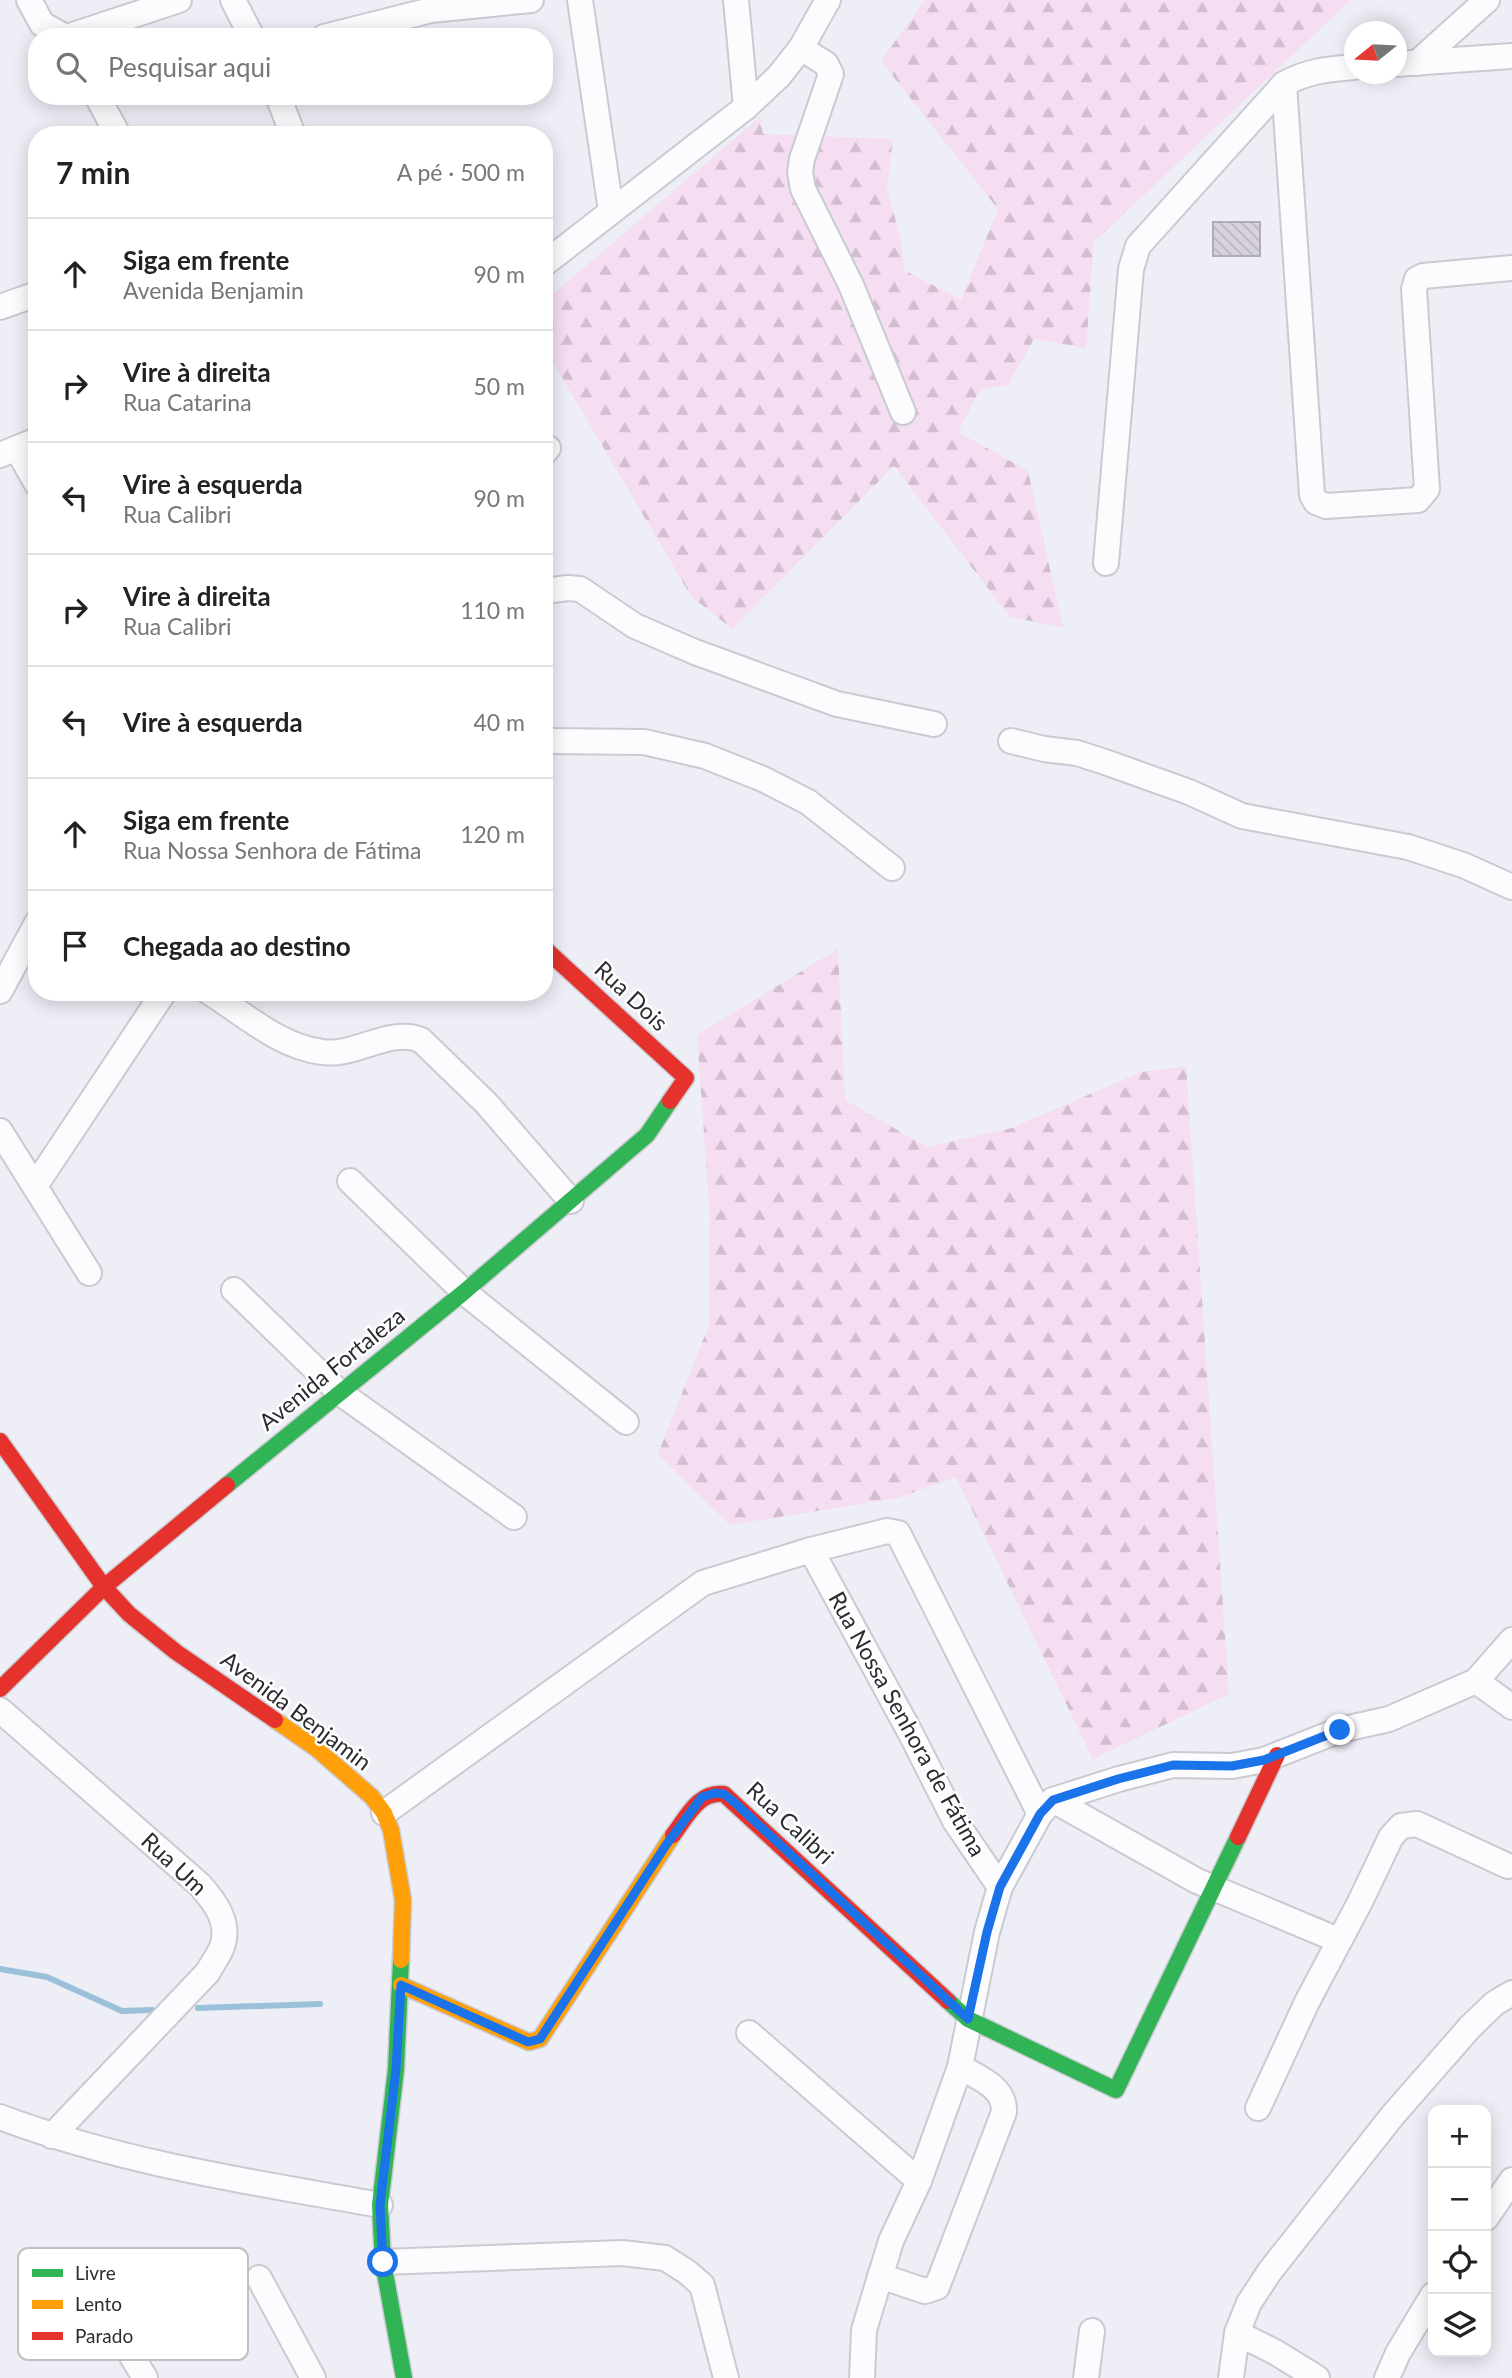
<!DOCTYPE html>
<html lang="pt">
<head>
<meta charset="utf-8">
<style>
  :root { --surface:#fff; --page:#f2f2f2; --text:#222; --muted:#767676; --line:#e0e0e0 }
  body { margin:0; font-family:Lato,sans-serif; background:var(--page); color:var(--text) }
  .controls { position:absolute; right:21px; bottom:21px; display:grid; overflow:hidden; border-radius:14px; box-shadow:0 4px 18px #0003 }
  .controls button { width:63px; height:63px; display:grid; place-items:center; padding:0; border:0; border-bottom:2px solid var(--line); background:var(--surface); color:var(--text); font:35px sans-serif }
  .compass { position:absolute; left:1344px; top:21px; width:63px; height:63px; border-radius:50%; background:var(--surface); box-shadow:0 4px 18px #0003; rotate:252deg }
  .stop { position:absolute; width:21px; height:21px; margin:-16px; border:5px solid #1a73e8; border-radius:50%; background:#fff }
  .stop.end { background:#1a73e8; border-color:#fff; box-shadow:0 2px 7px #0008 }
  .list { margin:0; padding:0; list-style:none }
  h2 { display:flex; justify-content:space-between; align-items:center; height:91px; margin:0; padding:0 28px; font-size:30px }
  h2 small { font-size:23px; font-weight:400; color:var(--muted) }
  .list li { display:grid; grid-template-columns:46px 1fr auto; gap:21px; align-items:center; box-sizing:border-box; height:112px; padding:0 28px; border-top:2px solid var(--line) }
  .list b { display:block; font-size:26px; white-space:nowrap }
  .list p { margin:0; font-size:23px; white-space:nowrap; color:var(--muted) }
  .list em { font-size:23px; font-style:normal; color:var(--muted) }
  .icon { flex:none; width:38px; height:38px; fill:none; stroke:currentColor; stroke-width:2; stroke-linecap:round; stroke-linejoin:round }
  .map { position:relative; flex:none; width:1512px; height:2378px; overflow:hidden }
  .search { position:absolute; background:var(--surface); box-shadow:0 4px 18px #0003; left:28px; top:28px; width:525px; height:77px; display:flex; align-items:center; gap:18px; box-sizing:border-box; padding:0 24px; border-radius:28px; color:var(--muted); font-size:26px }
  .panel { position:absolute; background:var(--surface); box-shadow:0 4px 18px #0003; left:28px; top:126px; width:525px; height:875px; border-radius:28px }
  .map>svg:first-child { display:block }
  .forest { fill:url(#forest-firs) }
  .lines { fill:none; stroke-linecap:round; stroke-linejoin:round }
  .stream { stroke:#9bc1da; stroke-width:6 }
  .building { fill:url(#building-back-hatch); stroke:#afaeb4; stroke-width:2 }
  .street-casing { stroke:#cacad1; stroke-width:28 }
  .fast-casing { stroke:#cacad1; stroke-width:19 }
  .slow-casing { stroke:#cacad1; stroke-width:19 }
  .jam-casing { stroke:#cacad1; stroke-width:19 }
  .street { stroke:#fcfcfe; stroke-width:24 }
  .fast { stroke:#30b455; stroke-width:16 }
  .slow { stroke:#ff9f0a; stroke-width:16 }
  .jam { stroke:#e5322d; stroke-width:16 }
  .route { stroke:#1a73e8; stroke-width:9 }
  .labels { text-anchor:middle; stroke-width:5; stroke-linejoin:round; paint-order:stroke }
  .street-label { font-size:23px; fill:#2c2c32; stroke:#fff }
  .key { fill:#fff; stroke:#c0c0c2; stroke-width:2 }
  .key-label { font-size:19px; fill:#2c2c32 }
</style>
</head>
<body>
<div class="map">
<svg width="1512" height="2378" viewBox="0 0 1512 2378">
  <defs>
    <pattern id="forest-firs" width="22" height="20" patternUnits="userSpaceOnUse" patternTransform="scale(1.75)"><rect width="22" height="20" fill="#f5ddf2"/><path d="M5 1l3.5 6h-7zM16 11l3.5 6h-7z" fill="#d2bed0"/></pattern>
    <pattern id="building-back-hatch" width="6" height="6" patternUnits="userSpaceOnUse" patternTransform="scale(1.75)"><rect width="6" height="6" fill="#d8d2e0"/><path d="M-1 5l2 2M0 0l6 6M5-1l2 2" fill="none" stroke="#bab4c1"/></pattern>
  </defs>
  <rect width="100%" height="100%" fill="#eeeef7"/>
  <!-- forest -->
  <g class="forest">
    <polygon points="925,0 1351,0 1094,242 1086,348 1034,339 1008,385 980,390 958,432 1028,471 1063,627 1010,617 894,466 732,629 691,596 544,347 544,302 760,117 763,134 893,139 887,189 901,240 904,270 961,300 998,209 881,61"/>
    <polygon points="838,949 845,1100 927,1147 1012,1128 1141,1072 1186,1066 1229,1694 1093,1759 956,1477 898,1498 730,1525 658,1454 709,1325 710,1218 697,1035"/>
  </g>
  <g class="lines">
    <!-- stream -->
    <g class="stream">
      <polyline points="0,1969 47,1977 122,2011 152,2010"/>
      <polyline points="198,2008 320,2004"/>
    </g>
  </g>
  <!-- building -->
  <rect class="building" x="1213" y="222" width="47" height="34"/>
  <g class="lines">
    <defs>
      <g id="street">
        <polyline points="29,0 42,24 65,37"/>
        <polyline points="233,0 252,37"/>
        <polyline points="580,0 611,211"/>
        <polyline points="736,0 746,107"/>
        <polyline points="67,37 179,0"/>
        <polyline points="324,37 431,10 531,0"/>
        <polyline points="801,48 826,64 831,74 802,159 800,172 803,189 851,285 903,412"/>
        <polyline points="1417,63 1487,0"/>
        <polyline points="1396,64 1512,56"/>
        <polyline points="1284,84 1312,495 1316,502 1326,506 1418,500 1427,489 1414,289 1417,279 1423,276 1512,268"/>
        <polyline points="97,96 118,135"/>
        <polyline points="278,96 293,135"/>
        <polyline points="544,264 746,107 779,76 801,48 828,0"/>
        <polyline points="0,307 37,294"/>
        <polyline points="17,449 37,484"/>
        <polyline points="544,453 548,448"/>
        <polyline points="0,455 37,440"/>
        <path d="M1106,563l25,-294 7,-23 146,-162c23,-13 45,-15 70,-17"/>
        <polyline points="544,591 568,588 580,589 635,626 695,652 837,704 934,724"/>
        <polyline points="544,741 644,742 705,756 763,779 808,802 892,868"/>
        <polyline points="1011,741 1044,749 1077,753 1105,762 1189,792 1242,816 1408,847 1463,865 1512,887"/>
        <polyline points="0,991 37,923"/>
        <path d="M209,992c35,22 71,55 113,60 33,5 68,-25 99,-12l65,63 85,98"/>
        <polyline points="0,1131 89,1273"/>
        <polyline points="350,1181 464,1292 626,1422"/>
        <polyline points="35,1186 164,992"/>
        <polyline points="234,1290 339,1392 514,1517"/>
        <polyline points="811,1550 887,1531 898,1533 1040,1814"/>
        <polyline points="1476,1681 1512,1707"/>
        <path d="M0,1710l200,175c14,16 31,37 22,62 -3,8 -10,17 -14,25l-156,164"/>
        <polyline points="1053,1800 1197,1881 1338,1940"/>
        <polyline points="384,1813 703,1583 811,1550 911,1734 955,1821 1000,1887"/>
        <polyline points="749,2033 919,2181"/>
        <polyline points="1258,2108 1307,2002 1360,1902 1391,1837 1401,1826 1417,1824 1508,1866"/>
        <path d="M0,2117c122,46 251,65 380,88"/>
        <polyline points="1486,2218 1512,2180"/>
        <polyline points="383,2262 622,2253 665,2258 687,2272 702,2285 726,2378"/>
        <path d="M880,2276l45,15 12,-4 67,-175c1,-25 -25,-34 -44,-45"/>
        <polyline points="259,2278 313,2378"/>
        <polyline points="95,2295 145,2378"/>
        <polyline points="1237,2333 1275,2352 1317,2378"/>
        <polyline points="862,2378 864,2330 891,2241 919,2181 960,2067 987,1932 1000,1887 1040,1814 1053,1800 1119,1779 1173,1765 1232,1766 1264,1760 1340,1730 1389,1719 1476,1681 1512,1640"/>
        <polyline points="1086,2378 1092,2331"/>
        <polyline points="1231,2378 1237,2333 1249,2303 1270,2271 1393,2115 1470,2027 1495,2003 1512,1993"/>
        <polyline points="1387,2378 1398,2353 1433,2295"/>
      </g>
      <g id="fast">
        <polyline points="227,1485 464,1292 647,1135 670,1101"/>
        <polyline points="401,1960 396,2069 380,2205 383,2262 404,2378"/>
        <polyline points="948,2001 968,2019 1116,2090 1238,1837"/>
      </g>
      <g id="slow">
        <polyline points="275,1720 317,1749 372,1797 384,1813 391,1830 403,1900 401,1960"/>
        <polyline points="401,1985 529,2042 540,2039 673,1835"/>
      </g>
      <g id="jam">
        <polyline points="544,948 686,1078 670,1101"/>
        <polyline points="0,1441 104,1587 129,1614 176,1652 275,1720"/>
        <polyline points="0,1689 104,1587 227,1485"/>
        <path d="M673,1835c14,-18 25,-44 51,-41l224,207"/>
        <polyline points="1238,1837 1277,1755"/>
      </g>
    </defs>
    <!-- street casing -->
    <use href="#street" class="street-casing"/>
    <!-- fast casing -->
    <use href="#fast" class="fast-casing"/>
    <!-- slow casing -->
    <use href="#slow" class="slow-casing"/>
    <!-- jam casing -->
    <use href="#jam" class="jam-casing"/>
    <!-- street -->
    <use href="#street" class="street"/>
    <!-- fast -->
    <use href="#fast" class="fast"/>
    <!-- slow -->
    <use href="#slow" class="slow"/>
    <!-- jam -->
    <use href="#jam" class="jam"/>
  </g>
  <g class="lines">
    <!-- route -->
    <polyline class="route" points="383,2262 380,2205 396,2069 401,1985 528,2042 540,2039 666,1845 702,1797 715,1793 724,1794 734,1802 968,2019 987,1932 1000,1887 1040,1814 1053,1800 1118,1779 1173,1765 1232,1766 1264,1760 1340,1730"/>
  </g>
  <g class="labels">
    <!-- street labels -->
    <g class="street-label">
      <text transform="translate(631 996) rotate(43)" y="8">Rua Dois</text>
      <text transform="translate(332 1369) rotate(-39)" y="8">Avenida Fortaleza</text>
      <text transform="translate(296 1711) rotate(37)" y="8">Avenida Benjamin</text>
      <text transform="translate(907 1724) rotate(61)" y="8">Rua Nossa Senhora de Fátima</text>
      <text transform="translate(790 1823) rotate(43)" y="8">Rua Calibri</text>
      <text transform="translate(174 1864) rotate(43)" y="8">Rua Um</text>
    </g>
  </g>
  <!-- legend -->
  <rect x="18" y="2248" width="230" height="112" rx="10" class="key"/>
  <rect x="32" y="2269" width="31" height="8" fill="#30b455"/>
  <rect x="32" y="2300" width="31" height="9" fill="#ff9f0a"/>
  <rect x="32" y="2332" width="31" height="8" fill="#e5322d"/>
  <g class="key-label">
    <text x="75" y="2280">Livre</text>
    <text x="75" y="2311">Lento</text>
    <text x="75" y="2343">Parado</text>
  </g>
</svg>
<div class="controls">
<button>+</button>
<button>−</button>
<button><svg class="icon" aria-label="locate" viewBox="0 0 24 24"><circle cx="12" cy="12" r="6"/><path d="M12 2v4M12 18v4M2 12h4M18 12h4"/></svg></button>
<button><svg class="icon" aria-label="layers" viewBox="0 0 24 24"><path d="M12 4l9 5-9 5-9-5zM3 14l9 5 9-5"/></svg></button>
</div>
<svg class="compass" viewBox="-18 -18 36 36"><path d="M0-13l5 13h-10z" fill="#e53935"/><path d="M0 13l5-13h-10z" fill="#767676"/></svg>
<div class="stop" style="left:383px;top:2262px"></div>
<div class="stop end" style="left:1340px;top:1730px"></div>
<div class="search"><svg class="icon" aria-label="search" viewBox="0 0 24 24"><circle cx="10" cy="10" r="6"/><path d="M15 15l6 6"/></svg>Pesquisar aqui</div>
<section class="panel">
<h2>7 min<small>A pé · 500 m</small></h2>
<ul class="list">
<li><svg class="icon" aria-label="ahead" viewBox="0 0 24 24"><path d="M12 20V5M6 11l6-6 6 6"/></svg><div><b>Siga em frente</b><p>Avenida Benjamin</p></div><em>90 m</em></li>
<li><svg class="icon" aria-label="right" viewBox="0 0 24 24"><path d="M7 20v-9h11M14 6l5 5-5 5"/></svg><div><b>Vire à direita</b><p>Rua Catarina</p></div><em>50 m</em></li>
<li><svg class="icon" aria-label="left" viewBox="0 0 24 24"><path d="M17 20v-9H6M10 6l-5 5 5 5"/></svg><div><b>Vire à esquerda</b><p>Rua Calibri</p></div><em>90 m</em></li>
<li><svg class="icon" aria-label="right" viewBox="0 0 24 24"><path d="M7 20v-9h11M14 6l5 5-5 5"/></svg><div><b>Vire à direita</b><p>Rua Calibri</p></div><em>110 m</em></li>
<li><svg class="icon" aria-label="left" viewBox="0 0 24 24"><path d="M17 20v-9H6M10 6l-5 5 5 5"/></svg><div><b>Vire à esquerda</b></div><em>40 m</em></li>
<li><svg class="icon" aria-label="ahead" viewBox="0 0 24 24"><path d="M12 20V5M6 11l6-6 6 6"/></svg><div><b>Siga em frente</b><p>Rua Nossa Senhora de Fátima</p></div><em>120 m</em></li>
<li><svg class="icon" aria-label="arrive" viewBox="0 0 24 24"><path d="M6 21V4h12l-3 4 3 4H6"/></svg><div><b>Chegada ao destino</b></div></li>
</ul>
</section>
</div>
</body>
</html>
